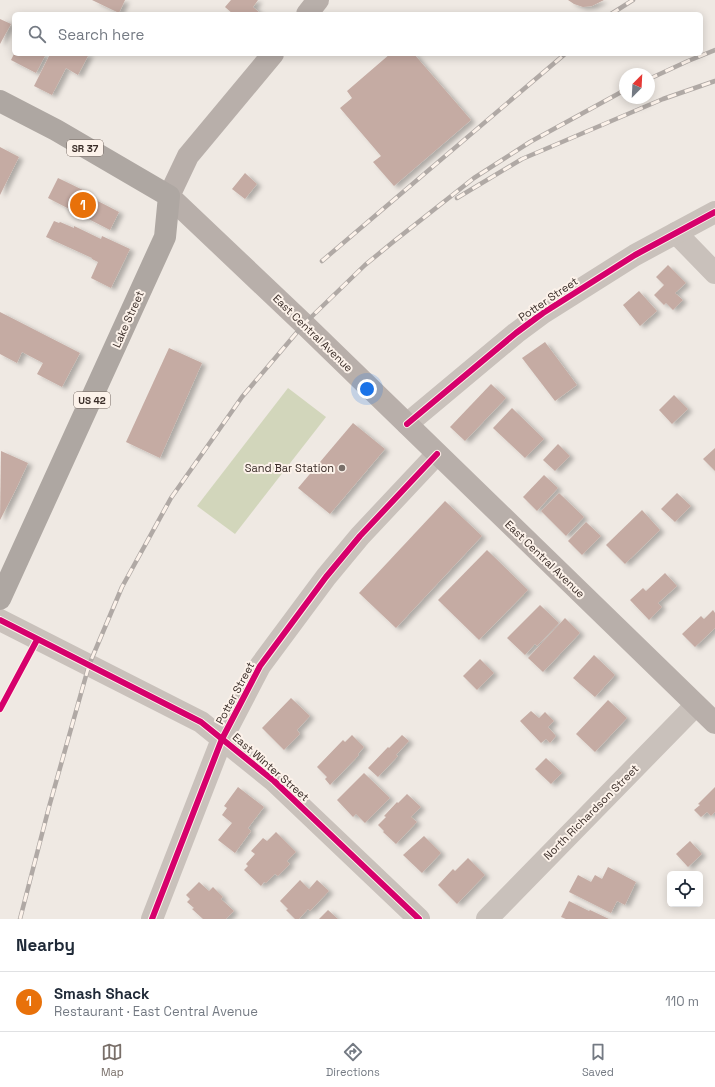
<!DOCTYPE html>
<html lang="en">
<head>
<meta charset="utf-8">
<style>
  :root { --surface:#fff; --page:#f2f2f3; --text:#1f2937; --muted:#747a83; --line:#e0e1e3; --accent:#796f69 }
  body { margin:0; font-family:"Space Grotesk",sans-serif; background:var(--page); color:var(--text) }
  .controls { position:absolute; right:12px; bottom:12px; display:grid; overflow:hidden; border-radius:6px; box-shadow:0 2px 10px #0003 }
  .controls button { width:36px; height:36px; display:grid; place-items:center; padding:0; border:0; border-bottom:1px solid var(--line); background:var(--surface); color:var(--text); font:20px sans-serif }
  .compass { position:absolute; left:619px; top:68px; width:36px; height:36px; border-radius:50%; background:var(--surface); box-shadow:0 2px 10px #0003; rotate:24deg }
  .you { position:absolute; left:367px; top:389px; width:14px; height:14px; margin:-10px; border:3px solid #fff; border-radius:50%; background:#1a73e8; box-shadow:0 0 0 6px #1a73e833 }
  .badge { display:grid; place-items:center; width:26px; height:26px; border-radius:50%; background:var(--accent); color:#fff; font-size:13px; font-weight:700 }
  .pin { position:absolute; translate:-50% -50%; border:2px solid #fff; box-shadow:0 1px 4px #0006 }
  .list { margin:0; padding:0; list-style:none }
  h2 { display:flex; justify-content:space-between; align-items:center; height:52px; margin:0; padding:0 16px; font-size:17px }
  h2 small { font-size:13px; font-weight:400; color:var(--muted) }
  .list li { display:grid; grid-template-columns:26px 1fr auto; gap:12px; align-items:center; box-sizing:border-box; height:60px; padding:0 16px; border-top:1px solid var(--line) }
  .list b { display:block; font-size:15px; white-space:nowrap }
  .list p { margin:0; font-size:13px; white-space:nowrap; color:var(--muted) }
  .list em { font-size:13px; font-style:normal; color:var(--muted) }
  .icon { flex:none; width:22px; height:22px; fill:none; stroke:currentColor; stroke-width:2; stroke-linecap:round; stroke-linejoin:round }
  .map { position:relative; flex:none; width:715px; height:919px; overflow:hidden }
  .search { position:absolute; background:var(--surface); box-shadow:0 2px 10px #0003; left:12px; right:12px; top:12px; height:44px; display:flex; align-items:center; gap:10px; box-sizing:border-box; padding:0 14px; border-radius:6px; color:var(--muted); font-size:15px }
  .sheet { height:112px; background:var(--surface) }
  nav { display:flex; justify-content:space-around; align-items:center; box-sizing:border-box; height:56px; border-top:1px solid var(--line); background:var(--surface); font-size:11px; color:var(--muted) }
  nav a { display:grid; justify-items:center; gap:2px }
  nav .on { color:var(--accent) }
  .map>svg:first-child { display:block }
  .green { fill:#d2d6bb }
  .building { fill:#c5aba3; filter:url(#shadow) }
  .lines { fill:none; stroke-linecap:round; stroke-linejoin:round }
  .minor { stroke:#c9c1bb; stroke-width:22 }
  .major { stroke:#b8afaa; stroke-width:22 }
  .highway { stroke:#aea7a2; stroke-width:22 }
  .rail-casing { stroke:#b0a9a5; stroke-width:4.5 }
  .rail { stroke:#fcf2ea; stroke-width:3; stroke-dasharray:9; stroke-linecap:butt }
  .cycleway-casing { stroke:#fcf2ea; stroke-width:8 }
  .cycleway { stroke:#d6006c; stroke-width:6 }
  .poi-dot { fill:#796f69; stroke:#fcf2ea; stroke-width:1.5 }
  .labels { text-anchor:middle; stroke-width:4; stroke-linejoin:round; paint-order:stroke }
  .shield { fill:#fcf2ea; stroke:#746862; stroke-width:1 }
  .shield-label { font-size:10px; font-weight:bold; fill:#3a2d28 }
  .street-label { font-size:11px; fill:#3a2d28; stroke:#fcf2ea }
  .poi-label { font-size:11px; fill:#3a2d28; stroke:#fcf2ea; text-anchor:end }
</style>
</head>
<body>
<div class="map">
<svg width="715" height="919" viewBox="0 0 715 919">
  <defs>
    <filter id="shadow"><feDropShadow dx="4.5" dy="2.5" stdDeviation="2" flood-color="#0004"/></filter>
  </defs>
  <rect width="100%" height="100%" fill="#efe9e3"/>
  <!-- green -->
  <polygon class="green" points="288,388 326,417 235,534 197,506"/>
  <!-- building -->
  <g class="building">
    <polygon points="92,0 125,0 119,13"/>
    <polygon points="231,0 258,0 253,7 261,14 233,14 225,7"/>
    <polygon points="568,0 604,0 592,6 583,7 574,4"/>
    <polygon points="0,19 11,24 0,44"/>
    <polygon points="14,54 46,54 36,73 11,60"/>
    <polygon points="50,54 89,54 78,75 66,68 52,95 34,86"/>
    <polygon points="390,54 414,54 471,120 394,186 373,162 381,156 340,108 352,98 347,91"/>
    <polygon points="0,147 19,157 0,195"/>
    <polygon points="245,173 257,184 245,199 232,189"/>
    <polygon points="58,178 87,192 86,195 119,212 110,230 48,198"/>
    <polygon points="54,221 59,223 60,222 74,228 74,226 101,239 102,236 130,249 111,288 91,278 98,262 92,259 92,258 46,237"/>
    <polygon points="668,265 686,283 675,293 683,300 673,310 666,303 664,305 654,295 664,285 656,277"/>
    <polygon points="639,291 657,311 640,326 623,305"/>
    <polygon points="0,312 80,353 62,387 37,374 43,363 22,352 17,363 0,354"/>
    <polygon points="545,342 577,385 555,401 522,358"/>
    <polygon points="169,348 202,363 160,458 126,442"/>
    <polygon points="491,384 506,398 465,441 450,427"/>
    <polygon points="674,395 688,409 672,424 659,410"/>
    <polygon points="512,408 544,439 525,458 493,428"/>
    <polygon points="353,423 385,449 330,514 298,488"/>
    <polygon points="558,444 570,456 555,471 543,460"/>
    <polygon points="715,448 715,471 703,459"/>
    <polygon points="1,451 28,463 16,489 0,520"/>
    <polygon points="544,475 558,488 537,511 523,497"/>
    <polygon points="559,493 584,517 566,536 541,511"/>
    <polygon points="677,493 691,506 675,522 661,509"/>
    <polygon points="445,501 482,536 396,628 359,593"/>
    <polygon points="642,510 660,530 625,564 606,545"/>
    <polygon points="586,522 601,536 582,555 568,541"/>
    <polygon points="487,550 528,590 479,640 438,600"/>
    <polygon points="665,573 677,586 658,603 662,607 649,620 630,600 643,588 646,591"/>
    <polygon points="540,605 559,623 537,646 535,644 525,655 507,638"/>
    <polygon points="713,610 715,613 715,628 695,647 682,634 701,616 704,619"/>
    <polygon points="565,618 580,633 543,672 528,658"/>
    <polygon points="594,655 615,675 595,697 573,678"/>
    <polygon points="480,659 494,673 477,690 463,676"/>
    <polygon points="291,698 310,716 297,730 300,734 284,750 262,728"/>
    <polygon points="608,700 627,718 595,752 576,734"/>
    <polygon points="531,711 539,718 545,712 554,721 548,727 556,736 550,743 546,739 541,743 520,721"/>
    <polygon points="352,735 364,747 358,754 359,755 330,785 325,779 327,777 317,767 343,740 345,742"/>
    <polygon points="402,735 409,741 396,755 398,756 378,777 368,768 388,747 389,748"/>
    <polygon points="546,758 562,773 551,784 535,769"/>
    <polygon points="364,773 390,798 365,823 356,814 353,817 337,800"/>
    <polygon points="238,787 264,807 248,828 251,831 235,853 218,840 232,823 222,815 227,808 224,806"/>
    <polygon points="715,787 715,812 711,816 707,812 701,817 694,810 700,805 698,804"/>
    <polygon points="407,794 421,807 411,817 417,822 396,844 383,832 384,831 378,825 386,817 384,816 397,802 398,803"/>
    <polygon points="276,832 296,852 287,861 290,864 278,876 275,874 266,883 264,882 261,886 244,870 248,866 246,864 255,854 251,851 263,838 267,841"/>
    <polygon points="424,836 441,853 422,873 403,855"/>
    <polygon points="690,841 702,854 688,867 676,854"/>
    <polygon points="468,858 485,875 457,904 438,885 453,869 455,871"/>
    <polygon points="608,867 636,882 625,905 617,901 611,913 569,892 578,875 591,882 595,875 602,879"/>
    <polygon points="300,880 309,889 317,880 329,891 310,911 308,909 299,919 295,919 286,910 288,909 280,901"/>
    <polygon points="199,882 209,891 213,887 223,897 221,899 234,911 226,919 203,919 192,909 194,908 187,902 190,899 186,895"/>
    <polygon points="569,901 589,911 590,910 609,919 566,919 561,917"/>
    <polygon points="328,910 338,919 319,919"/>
  </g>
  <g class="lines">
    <!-- minor -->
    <g class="minor">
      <polyline points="676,233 715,273"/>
      <polyline points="407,424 516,333 543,313 635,255 715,212"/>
      <polyline points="0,620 201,722 274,781 419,919"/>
      <polyline points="152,919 222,739 260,666 326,577 360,536 437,454"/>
      <polyline points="487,919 696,705"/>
    </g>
    <!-- major -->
    <g class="major">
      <polyline points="307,14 318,0"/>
      <polyline points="273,54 188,156 169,196 304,324 715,723"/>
    </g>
    <!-- highway -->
    <polyline class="highway" points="0,101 56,130 169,196 165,237 0,599"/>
    <defs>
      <g id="rail">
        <polyline points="611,14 633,0"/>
        <polyline points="649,79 688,61 715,50"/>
        <polyline points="457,198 522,159 663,99 715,81"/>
        <polyline points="322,261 565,54"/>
        <polyline points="20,919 49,807 89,665 122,587 171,498 242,397 304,324 365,265 393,242 474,178 530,142 625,90"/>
      </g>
    </defs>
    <!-- rail casing -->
    <use href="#rail" class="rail-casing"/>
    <!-- rail -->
    <use href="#rail" class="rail"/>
    <defs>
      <g id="cycleway">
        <polyline points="407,424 516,333 543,313 635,255 715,212"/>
        <polyline points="0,620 201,722 274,781 419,919"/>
        <polyline points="0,709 37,640"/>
        <polyline points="152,919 222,739 260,666 326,577 360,536 437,454"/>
      </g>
    </defs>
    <!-- cycleway casing -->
    <use href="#cycleway" class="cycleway-casing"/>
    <!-- cycleway -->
    <use href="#cycleway" class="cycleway"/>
  </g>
  <!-- markers -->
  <circle class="poi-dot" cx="342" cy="468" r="4"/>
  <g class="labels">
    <!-- shield labels -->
    <g class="shield">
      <rect x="67" y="140" width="36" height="16" rx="3"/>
      <rect x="74" y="392" width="36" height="16" rx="3"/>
    </g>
    <g class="shield-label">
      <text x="85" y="152">SR 37</text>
      <text x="92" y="404">US 42</text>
    </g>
    <!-- street labels -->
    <g class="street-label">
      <text transform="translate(548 299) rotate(-34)" y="4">Potter Street</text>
      <text transform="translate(128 319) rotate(-66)" y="4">Lake Street</text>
      <text transform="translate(313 333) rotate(44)" y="4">East Central Avenue</text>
      <text transform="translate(545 559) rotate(44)" y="4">East Central Avenue</text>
      <text transform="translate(235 693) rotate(-62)" y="4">Potter Street</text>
      <text transform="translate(271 767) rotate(41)" y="4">East Winter Street</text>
      <text transform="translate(591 812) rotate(-45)" y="4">North Richardson Street</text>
    </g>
    <!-- poi labels -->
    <g class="poi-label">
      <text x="334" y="472">Sand Bar Station</text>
    </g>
  </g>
</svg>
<div class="controls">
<button><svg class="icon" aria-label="locate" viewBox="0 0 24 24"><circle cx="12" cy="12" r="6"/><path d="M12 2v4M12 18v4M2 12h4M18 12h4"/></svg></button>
</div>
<svg class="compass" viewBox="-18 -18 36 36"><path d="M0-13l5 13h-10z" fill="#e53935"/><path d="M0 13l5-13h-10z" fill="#747a83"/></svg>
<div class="you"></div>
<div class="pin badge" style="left:83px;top:205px;background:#e8710a">1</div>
<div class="search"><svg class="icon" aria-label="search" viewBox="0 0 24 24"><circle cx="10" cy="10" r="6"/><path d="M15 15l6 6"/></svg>Search here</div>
</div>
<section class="sheet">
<h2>Nearby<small></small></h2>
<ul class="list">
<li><span class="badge" style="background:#e8710a">1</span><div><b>Smash Shack</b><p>Restaurant · East Central Avenue</p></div><em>110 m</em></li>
</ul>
</section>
<nav>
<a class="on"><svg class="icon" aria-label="map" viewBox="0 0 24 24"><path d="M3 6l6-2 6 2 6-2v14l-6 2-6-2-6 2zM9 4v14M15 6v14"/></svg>Map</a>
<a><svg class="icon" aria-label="directions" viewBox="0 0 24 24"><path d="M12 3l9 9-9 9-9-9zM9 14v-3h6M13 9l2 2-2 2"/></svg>Directions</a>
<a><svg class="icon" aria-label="saved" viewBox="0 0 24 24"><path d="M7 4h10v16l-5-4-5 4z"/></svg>Saved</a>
</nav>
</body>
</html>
